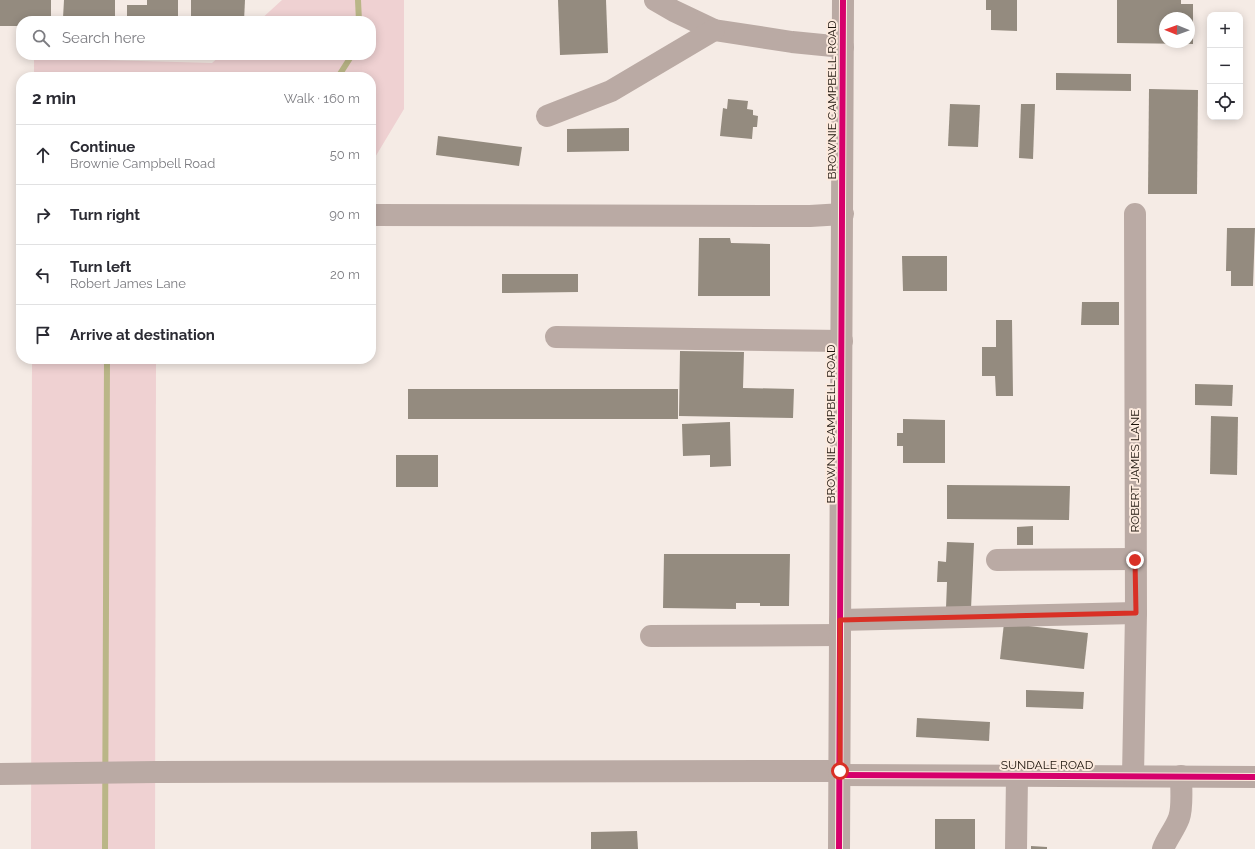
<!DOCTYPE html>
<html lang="en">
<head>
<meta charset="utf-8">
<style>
  :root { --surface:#fff; --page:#f7f7f7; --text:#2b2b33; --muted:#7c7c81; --line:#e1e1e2 }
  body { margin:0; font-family:Raleway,sans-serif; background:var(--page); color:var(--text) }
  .controls { position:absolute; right:12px; top:12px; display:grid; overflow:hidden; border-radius:8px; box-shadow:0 2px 10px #0003 }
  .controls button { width:36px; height:36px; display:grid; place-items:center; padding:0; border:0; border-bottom:1px solid var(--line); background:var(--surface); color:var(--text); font:20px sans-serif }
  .compass { position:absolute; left:1159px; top:12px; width:36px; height:36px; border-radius:50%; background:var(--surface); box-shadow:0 2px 10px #0003; rotate:271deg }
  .stop { position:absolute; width:12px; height:12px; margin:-9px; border:3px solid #d93025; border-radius:50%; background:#fff }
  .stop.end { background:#d93025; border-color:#fff; box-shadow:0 1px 4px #0008 }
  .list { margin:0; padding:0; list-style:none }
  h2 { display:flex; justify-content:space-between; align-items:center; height:52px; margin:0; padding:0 16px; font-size:17px }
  h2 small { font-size:13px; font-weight:400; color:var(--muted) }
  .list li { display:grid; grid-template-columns:26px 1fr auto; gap:12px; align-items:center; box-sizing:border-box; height:60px; padding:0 16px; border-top:1px solid var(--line) }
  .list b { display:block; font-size:15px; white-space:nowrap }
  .list p { margin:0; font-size:13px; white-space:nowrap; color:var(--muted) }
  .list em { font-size:13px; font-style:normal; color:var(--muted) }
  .icon { flex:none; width:22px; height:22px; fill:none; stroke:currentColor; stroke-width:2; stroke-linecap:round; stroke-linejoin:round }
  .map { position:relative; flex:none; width:1255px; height:849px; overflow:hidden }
  .search { position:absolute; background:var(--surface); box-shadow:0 2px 10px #0003; left:16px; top:16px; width:360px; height:44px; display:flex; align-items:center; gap:10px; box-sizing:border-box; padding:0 14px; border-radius:16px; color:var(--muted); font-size:15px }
  .panel { position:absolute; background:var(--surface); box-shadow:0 2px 10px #0003; left:16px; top:72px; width:360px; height:292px; border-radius:16px }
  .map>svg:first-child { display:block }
  .green { fill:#efd1d2 }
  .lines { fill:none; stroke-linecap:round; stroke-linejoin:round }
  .stream { stroke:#bab687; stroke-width:6 }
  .building { fill:#948b7f; fill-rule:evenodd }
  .minor { stroke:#baaaa4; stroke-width:22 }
  .cycleway-casing { stroke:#fceade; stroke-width:8 }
  .cycleway { stroke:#d6006c; stroke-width:6 }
  .route { stroke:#d93025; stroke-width:5 }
  .labels { text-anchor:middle; stroke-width:4; stroke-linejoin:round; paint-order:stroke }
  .street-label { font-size:12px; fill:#1d140c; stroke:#fceade }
</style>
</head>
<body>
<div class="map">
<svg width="1255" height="849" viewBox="0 0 1255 849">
  <rect width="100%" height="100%" fill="#f5ebe5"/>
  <!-- green -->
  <g class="green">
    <polygon points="282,0 404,0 404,109 371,164 371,77 34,77 34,58 212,63 221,55 371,55 371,21 259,21"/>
    <polygon points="32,359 156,359 155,849 31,849"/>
  </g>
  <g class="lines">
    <!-- stream -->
    <g class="stream">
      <polyline points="358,0 359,21"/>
      <polyline points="338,77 352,55"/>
      <polyline points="105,849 107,359"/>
    </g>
  </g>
  <!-- building -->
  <g class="building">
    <polygon points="0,0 51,0 51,21 21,21 21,26 0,26"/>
    <polygon points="64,0 115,0 115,21 71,21 71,18 63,18"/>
    <polygon points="147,0 178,0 178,21 127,21 127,5 147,5"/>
    <polygon points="191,0 245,0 244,21 191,21"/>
    <polygon points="558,0 606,0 608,53 560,55"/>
    <polygon points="986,0 1017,0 1017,31 991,30 991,10 986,10"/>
    <path d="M1117,0h64v4h12v40l-76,-1zM1165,18h24v24h-24z"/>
    <polygon points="1056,73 1131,74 1131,91 1056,90"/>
    <polygon points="1149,89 1198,90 1197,194 1148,194"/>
    <polygon points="728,99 748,101 747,109 753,110 753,115 758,116 757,127 753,127 752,139 720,136 723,108 727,109"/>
    <polygon points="950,104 980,105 978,147 948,146"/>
    <polygon points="1021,104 1035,104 1033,159 1019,158"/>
    <polygon points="629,128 629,151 567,152 567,129"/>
    <polygon points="438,136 522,147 519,166 436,155"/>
    <polygon points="1227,228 1255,228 1253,286 1231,286 1231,271 1226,271"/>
    <polygon points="699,238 730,238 731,243 770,244 770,296 698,296"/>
    <polygon points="902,256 947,256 947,291 903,291"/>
    <polygon points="502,274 578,274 578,292 502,293"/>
    <polygon points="1082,302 1119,302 1119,325 1081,325"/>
    <polygon points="996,320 1012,320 1013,396 996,396 995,376 982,376 982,347 996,347"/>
    <polygon points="680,351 744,352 743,388 794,389 793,418 679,416"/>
    <polygon points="1195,384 1233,385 1232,406 1195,405"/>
    <rect x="408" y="389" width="270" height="30"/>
    <polygon points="1211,416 1238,417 1237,475 1210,474"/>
    <polygon points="903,419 945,420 945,463 903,463 903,446 897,446 897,433 903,433"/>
    <polygon points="730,422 731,466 710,467 710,455 683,456 682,424"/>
    <rect x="396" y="455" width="42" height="32"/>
    <polygon points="947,485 1070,486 1069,520 947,519"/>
    <polygon points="1033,526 1033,545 1017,545 1017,527"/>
    <polygon points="947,542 974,543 971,609 946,608 947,582 937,582 938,561 946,562"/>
    <polygon points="664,554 790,554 789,606 760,606 760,603 736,603 736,609 663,608"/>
    <polygon points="1004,623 1088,633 1084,669 1000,659"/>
    <polygon points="1026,690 1084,692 1083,709 1026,707"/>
    <polygon points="917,718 990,722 989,741 916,737"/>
    <rect x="935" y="819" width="40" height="30"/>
    <polygon points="637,831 638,849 591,849 591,832"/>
    <polygon points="1031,846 1047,847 1047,849 1031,849"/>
  </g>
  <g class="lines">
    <!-- minor -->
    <g class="minor">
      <polyline points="655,0 674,11 714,30 792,42 843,47"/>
      <polyline points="547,116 611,91 714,30"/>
      <polyline points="371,215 810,216 843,214"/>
      <polyline points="556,337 842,341"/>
      <polyline points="997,560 1135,559"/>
      <polyline points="840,620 1136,613"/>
      <polyline points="651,636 840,635"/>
      <polyline points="0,774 156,772 840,771"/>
      <polyline points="840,775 1255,777"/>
      <polyline points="1133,776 1136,613 1135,214"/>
      <polyline points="839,849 843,0"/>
      <polyline points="1016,849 1017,776"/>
      <path d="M1163,849c4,-11 12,-20 16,-31 4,-11 2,-30 2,-42"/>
    </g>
    <defs>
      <g id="cycleway">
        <polyline points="840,775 1255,777"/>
        <polyline points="839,849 843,0"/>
      </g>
    </defs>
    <!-- cycleway casing -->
    <use href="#cycleway" class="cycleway-casing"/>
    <!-- cycleway -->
    <use href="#cycleway" class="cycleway"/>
  </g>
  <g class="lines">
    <!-- route -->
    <polyline class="route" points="840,771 840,620 1136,613 1135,560"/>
  </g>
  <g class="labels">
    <!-- street labels -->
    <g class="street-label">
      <text transform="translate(832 100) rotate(-90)" y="4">BROWNIE CAMPBELL ROAD</text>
      <text transform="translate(831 424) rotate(-90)" y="4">BROWNIE CAMPBELL ROAD</text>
      <text transform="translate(1135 471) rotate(-90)" y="4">ROBERT JAMES LANE</text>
      <text x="1047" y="769">SUNDALE ROAD</text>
    </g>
  </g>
</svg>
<div class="controls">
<button>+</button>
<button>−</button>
<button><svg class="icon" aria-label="locate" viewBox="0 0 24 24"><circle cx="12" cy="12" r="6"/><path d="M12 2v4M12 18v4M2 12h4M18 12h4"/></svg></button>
</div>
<svg class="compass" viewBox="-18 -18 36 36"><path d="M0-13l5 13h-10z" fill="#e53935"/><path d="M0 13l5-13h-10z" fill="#7c7c81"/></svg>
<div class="stop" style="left:840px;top:771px"></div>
<div class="stop end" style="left:1135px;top:560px"></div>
<div class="search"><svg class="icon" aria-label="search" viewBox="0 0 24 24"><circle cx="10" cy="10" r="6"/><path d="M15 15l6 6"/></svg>Search here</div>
<section class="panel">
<h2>2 min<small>Walk · 160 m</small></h2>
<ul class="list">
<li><svg class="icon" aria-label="ahead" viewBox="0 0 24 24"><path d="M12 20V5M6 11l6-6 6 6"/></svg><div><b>Continue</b><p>Brownie Campbell Road</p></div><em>50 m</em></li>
<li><svg class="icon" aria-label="right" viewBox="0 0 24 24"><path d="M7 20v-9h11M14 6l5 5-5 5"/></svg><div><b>Turn right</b></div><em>90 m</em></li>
<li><svg class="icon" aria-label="left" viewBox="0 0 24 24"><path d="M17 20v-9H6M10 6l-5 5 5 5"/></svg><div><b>Turn left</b><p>Robert James Lane</p></div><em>20 m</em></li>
<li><svg class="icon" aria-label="arrive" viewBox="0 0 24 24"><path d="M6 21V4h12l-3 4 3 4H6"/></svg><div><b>Arrive at destination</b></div></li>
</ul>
</section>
</div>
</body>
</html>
